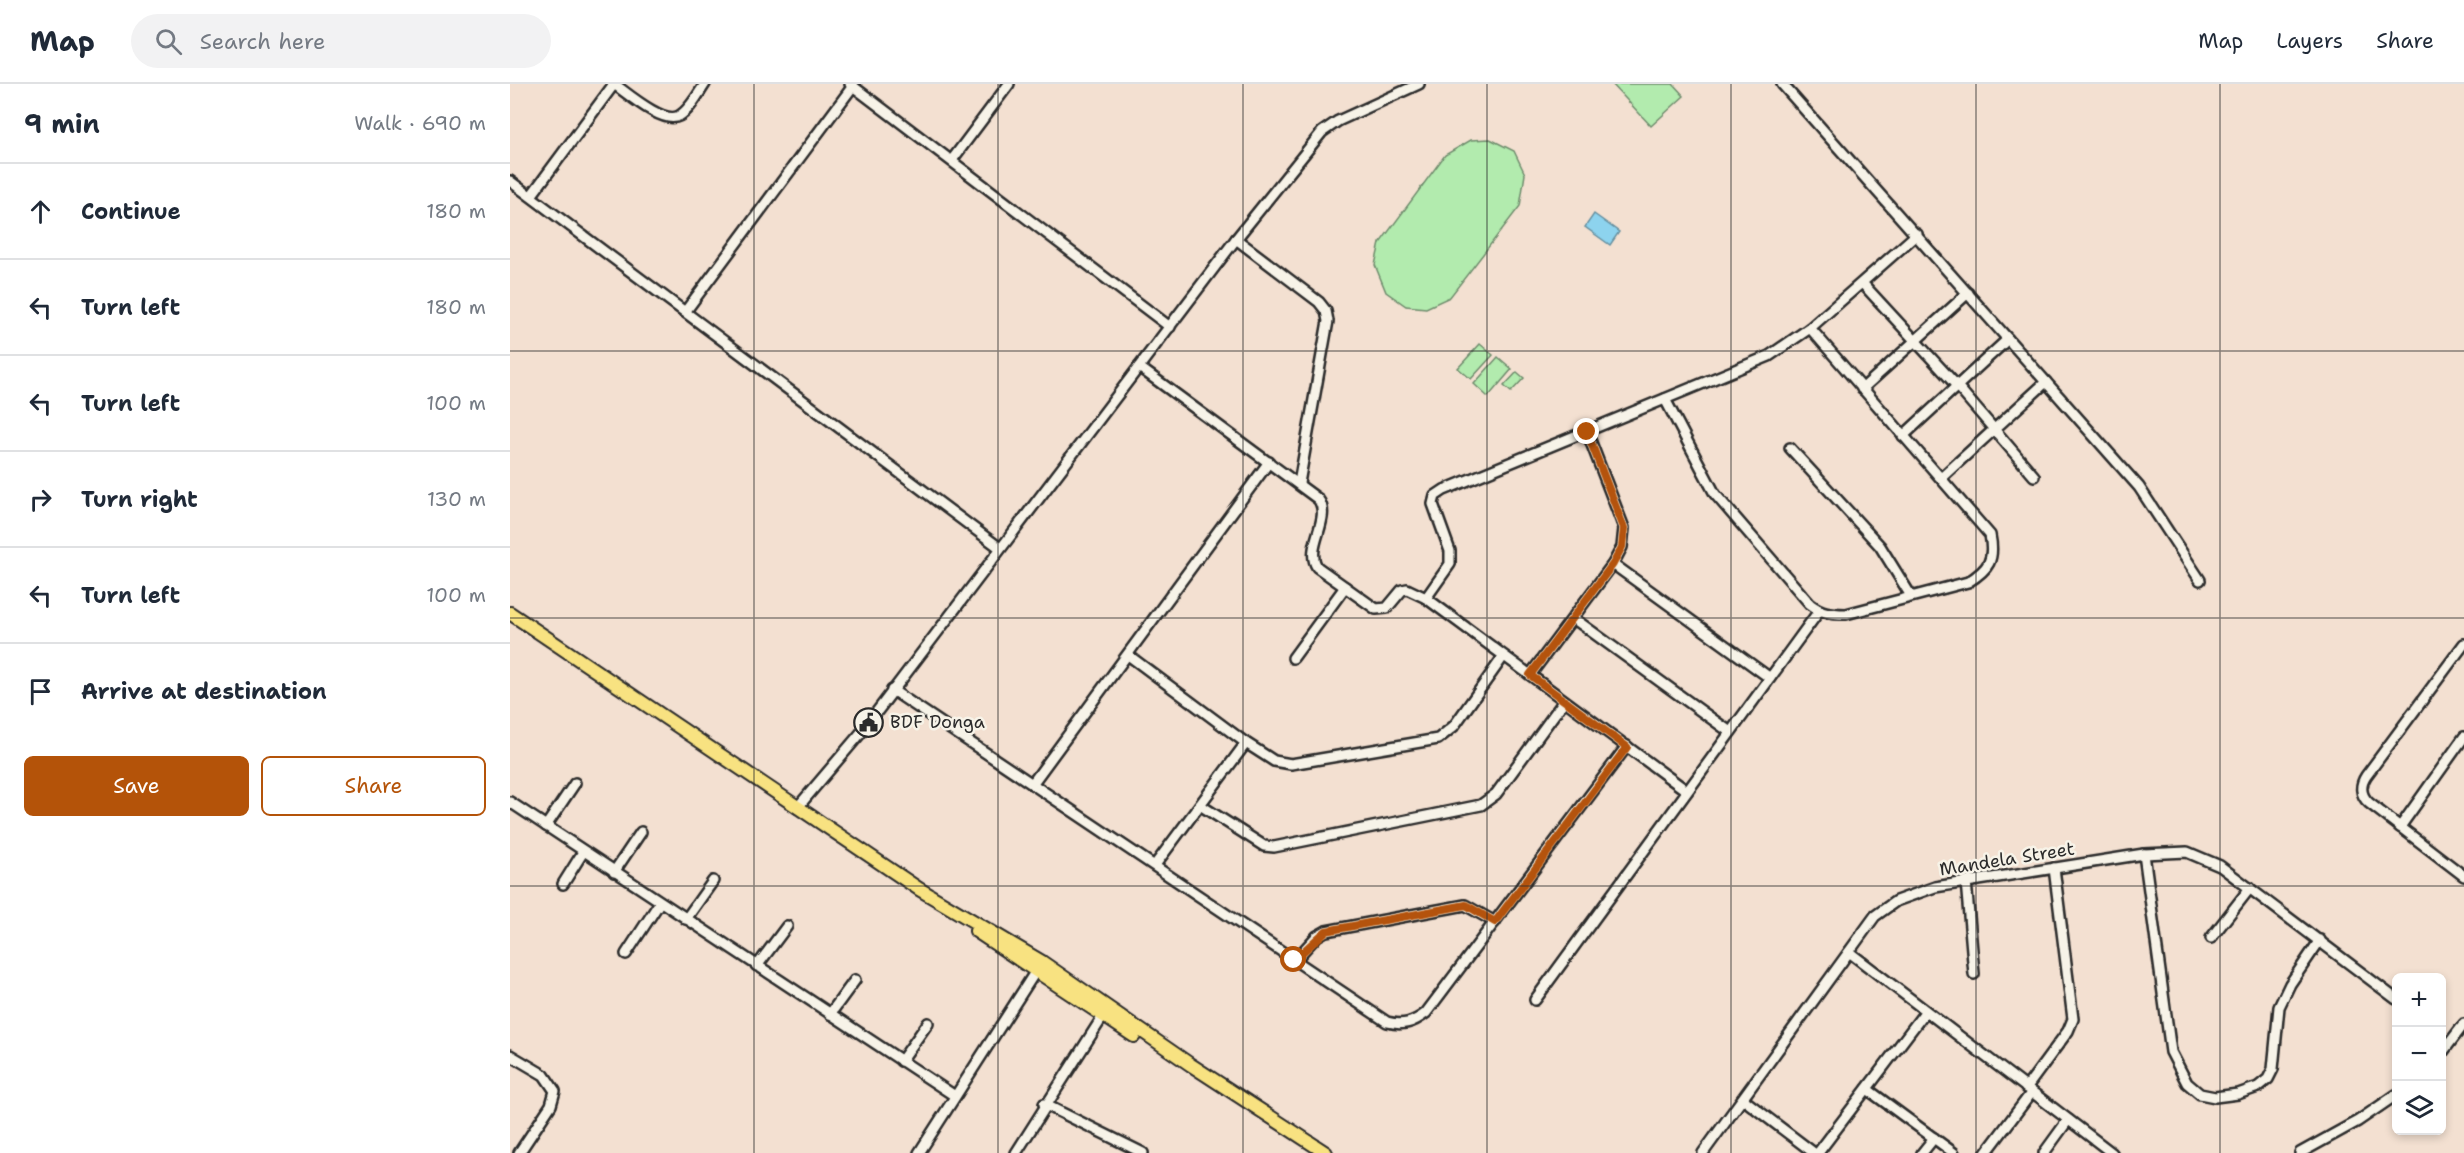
<!DOCTYPE html>
<html lang="en">
<head>
<meta charset="utf-8">
<style>
  :root { --surface:#fff; --page:#f2f2f3; --text:#1f2937; --muted:#747a83; --line:#e0e1e3; --accent:#b45309 }
  body { margin:0; font-family:"Shantell Sans",sans-serif; background:var(--page); color:var(--text) }
  .controls { position:absolute; right:18px; bottom:18px; display:grid; overflow:hidden; border-radius:9px; box-shadow:0 3px 9px #0003 }
  .controls button { width:54px; height:54px; display:grid; place-items:center; padding:0; border:0; border-bottom:2px solid var(--line); background:var(--surface); color:var(--text); font:30px sans-serif }
  .stop { position:absolute; width:18px; height:18px; margin:-14px; border:4px solid #b45309; border-radius:50%; background:#fff }
  .stop.end { background:#b45309; border-color:#fff; box-shadow:0 2px 6px #0008 }
  .list { margin:0; padding:0; list-style:none }
  h2 { display:flex; justify-content:space-between; align-items:center; height:78px; margin:0; padding:0 24px; font-size:26px }
  h2 small { font-size:20px; font-weight:400; color:var(--muted) }
  .list li { display:grid; grid-template-columns:39px 1fr auto; gap:18px; align-items:center; box-sizing:border-box; height:96px; padding:0 24px; border-top:2px solid var(--line) }
  .list b { display:block; font-size:22px; white-space:nowrap }
  .list em { font-size:20px; font-style:normal; color:var(--muted) }
  .actions { display:flex; gap:12px; padding:18px 24px }
  .actions a { flex:1; padding:14px 0; border:2px solid var(--accent); border-radius:9px; text-align:center; font-size:21px; color:var(--accent) }
  .actions .main { background:var(--accent); color:#fff }
  .icon { flex:none; width:33px; height:33px; fill:none; stroke:currentColor; stroke-width:2; stroke-linecap:round; stroke-linejoin:round }
  .map { position:relative; flex:none; width:1954px; height:1069px; overflow:hidden }
  header { display:flex; align-items:center; gap:36px; box-sizing:border-box; height:84px; padding:0 30px; background:var(--surface); border-bottom:2px solid var(--line) }
  header strong { font-size:28px }
  nav { display:flex; gap:33px; margin-inline-start:auto; font-size:21px }
  .search { width:420px; height:54px; background:var(--page); display:flex; align-items:center; gap:15px; box-sizing:border-box; padding:0 21px; border-radius:33px; color:var(--muted); font-size:22px }
  main { display:flex }
  aside { flex:1; background:var(--surface) }
  .map>svg:first-child { display:block }
  .green { fill:#b2ebae; stroke:#6e8b6c; stroke-width:1.5 }
  .water { fill:#8dd3ee; stroke:#6690a0; stroke-width:1.5 }
  .lines { fill:none; stroke-linecap:round; stroke-linejoin:round }
  .minor-casing { stroke:#2b2b2b; stroke-width:14 }
  .major-casing { stroke:#2b2b2b; stroke-width:16 }
  .minor { stroke:#f7f3e8; stroke-width:9 }
  .major { stroke:#f8e281; stroke-width:12 }
  .route { stroke:#b45309; stroke-width:8 }
  .grid { fill:none; stroke:#2b2b2b; stroke-width:1.5; stroke-opacity:0.55 }
  .labels { text-anchor:middle; stroke-width:5; stroke-linejoin:round; paint-order:stroke }
  .poi-label { font-size:18px; fill:#2b2b2b; stroke:#f7f3e8; text-anchor:start }
  .street-label { font-size:18px; fill:#2b2b2b; stroke:#f7f3e8 }
</style>
</head>
<body>
<header>
<strong>Map</strong>
<div class="search"><svg class="icon" aria-label="search" viewBox="0 0 24 24"><circle cx="10" cy="10" r="6"/><path d="M15 15l6 6"/></svg>Search here</div>
<nav><a>Map</a><a>Layers</a><a>Share</a></nav>
</header>
<main>
<aside>
<h2>9 min<small>Walk · 690 m</small></h2>
<ul class="list">
<li><svg class="icon" aria-label="ahead" viewBox="0 0 24 24"><path d="M12 20V5M6 11l6-6 6 6"/></svg><div><b>Continue</b></div><em>180 m</em></li>
<li><svg class="icon" aria-label="left" viewBox="0 0 24 24"><path d="M17 20v-9H6M10 6l-5 5 5 5"/></svg><div><b>Turn left</b></div><em>180 m</em></li>
<li><svg class="icon" aria-label="left" viewBox="0 0 24 24"><path d="M17 20v-9H6M10 6l-5 5 5 5"/></svg><div><b>Turn left</b></div><em>100 m</em></li>
<li><svg class="icon" aria-label="right" viewBox="0 0 24 24"><path d="M7 20v-9h11M14 6l5 5-5 5"/></svg><div><b>Turn right</b></div><em>130 m</em></li>
<li><svg class="icon" aria-label="left" viewBox="0 0 24 24"><path d="M17 20v-9H6M10 6l-5 5 5 5"/></svg><div><b>Turn left</b></div><em>100 m</em></li>
<li><svg class="icon" aria-label="arrive" viewBox="0 0 24 24"><path d="M6 21V4h12l-3 4 3 4H6"/></svg><div><b>Arrive at destination</b></div></li>
</ul>
<div class="actions"><a class="main">Save</a><a>Share</a></div>
</aside>
<div class="map">
<svg width="1954" height="1069" viewBox="0 0 1954 1069">
  <rect width="100%" height="100%" fill="#f3e0d1"/>
  <filter id="ink" filterUnits="userSpaceOnUse"><feTurbulence type="fractalNoise" baseFrequency=".0167" numOctaves="2"/><feDisplacementMap in="SourceGraphic" scale="12" xChannelSelector="R" yChannelSelector="G"/><feConvolveMatrix kernelMatrix="1 2 1 2 8 2 1 2 1" color-interpolation-filters="sRGB"/></filter>
  <g filter="url(#ink)">
    <!-- green -->
    <g class="green">
      <polygon points="1102,0 1163,0 1174,12 1141,42"/>
      <polygon points="980,55 1004,67 1015,90 1010,122 940,213 916,224 896,222 876,208 865,181 870,159 935,71 961,56"/>
      <polygon points="970,260 983,271 961,295 948,284"/>
      <polygon points="988,273 1002,285 978,313 964,300"/>
      <polygon points="1007,288 1014,294 1001,308 994,302"/>
    </g>
    <!-- water -->
    <polygon class="water" points="1084,130 1109,148 1100,161 1075,143"/>
    <g class="lines">
      <defs>
        <g id="minor">
          <path d="M104,0c13,9 49,41 65,32 11,-6 19,-22 26,-32"/>
          <polyline points="340,0 660,243"/>
          <polyline points="1272,0 1629,403 1690,496"/>
          <polyline points="442,76 499,0"/>
          <polyline points="0,97 490,464"/>
          <polyline points="21,112 104,0"/>
          <polyline points="726,155 809,218 816,227 818,237 789,399"/>
          <polyline points="1353,200 1447,302 1524,392"/>
          <polyline points="175,228 343,2"/>
          <path d="M629,283l179,132c15,19 -14,48 -1,68l59,42 11,-1 15,-18 5,-1 19,9 261,193"/>
          <polyline points="1352,305 1458,209"/>
          <path d="M1155,315l50,95 95,110c12,9 20,10 36,10l122,-32c21,-13 27,-22 22,-47l-180,-207"/>
          <polyline points="1393,352 1498,255"/>
          <polyline points="1280,364 1370,462 1401,512"/>
          <polyline points="1431,394 1536,298"/>
          <polyline points="1103,480 1260,594"/>
          <polyline points="916,514 940,480 940,467 923,420 925,412 934,406 1259,272 1300,244 1407,150"/>
          <polyline points="1063,534 1220,648"/>
          <path d="M1954,560l-98,132c-6,9 -6,19 3,27l95,73"/>
          <polyline points="618,571 736,659 764,677 781,680 928,655 944,642 993,573"/>
          <polyline points="783,574 835,503"/>
          <polyline points="1020,591 1103,480 1112,463 1114,444 1077,348"/>
          <path d="M382,606l495,332c16,4 26,1 39,-9l201,-267"/>
          <polyline points="522,700 759,378"/>
          <polyline points="0,718 445,1012"/>
          <polyline points="690,721 754,762 764,763 971,721 986,710 1054,617"/>
          <polyline points="287,724 350,650 726,155 812,48 828,37 909,0"/>
          <polyline points="36,742 65,699"/>
          <polyline points="1890,743 1954,653"/>
          <polyline points="1634,770 1661,968 1677,999 1690,1010 1705,1013 1728,1010 1748,1003 1758,995 1763,985 1769,923 1780,900 1810,856"/>
          <polyline points="645,781 736,659"/>
          <polyline points="104,788 131,748"/>
          <polyline points="1456,797 1464,890"/>
          <polyline points="53,800 73,768"/>
          <polyline points="176,835 203,797"/>
          <polyline points="1701,854 1740,804"/>
          <polyline points="1339,868 1602,1069"/>
          <polyline points="116,870 150,818"/>
          <polyline points="785,876 807,852 816,847 955,821 985,838"/>
          <polyline points="247,882 277,842"/>
          <polyline points="1025,916 1309,527"/>
          <polyline points="320,930 345,896"/>
          <polyline points="1932,969 1954,940"/>
          <polyline points="0,971 34,991 45,1007 41,1021 9,1069"/>
          <polyline points="391,977 418,939"/>
          <polyline points="1516,1004 1558,947 1563,935 1544,784"/>
          <polyline points="1357,1005 1444,1069"/>
          <polyline points="1233,1015 1304,1069"/>
          <polyline points="534,1020 633,1069"/>
          <polyline points="409,1069 529,882"/>
          <polyline points="506,1069 597,926"/>
          <polyline points="1193,1069 1365,832 1386,817 1425,803 1634,770 1677,768 1710,782 1886,915"/>
          <polyline points="1308,1069 1415,928"/>
          <polyline points="1412,1069 1424,1054"/>
          <polyline points="1476,1069 1522,1008"/>
          <polyline points="1534,1069 1558,1036"/>
          <polyline points="1790,1069 1848,1037 1886,1011"/>
        </g>
        <g id="major">
          <polyline points="0,529 409,805 532,878 681,981 816,1069"/>
          <polyline points="466,847 624,952"/>
        </g>
      </defs>
      <!-- minor casing -->
      <use href="#minor" class="minor-casing"/>
      <!-- major casing -->
      <use href="#major" class="major-casing"/>
      <!-- minor -->
      <use href="#minor" class="minor"/>
      <!-- major -->
      <use href="#major" class="major"/>
    </g>
  </g>
  <g class="lines" filter="url(#ink)">
    <!-- route -->
    <polyline class="route" points="784,876 816,847 956,821 985,838 1117,663 1020,591 1103,480 1112,463 1114,444 1077,348"/>
  </g>
  <!-- grid -->
  <path class="grid" d="M244,0v1069M488,0v1069M733,0v1069M977,0v1069M1221,0v1069M1466,0v1069M1710,0v1069M0,267h1954M0,534h1954M0,802h1954"/>
  <!-- icons -->
  <defs>
    <symbol id="civic-ring" viewBox="-11 -11 22 22"><circle r="9.5" fill="#f7f3e8" stroke="#2b2b2b" stroke-width="1.5"/><path d="M-.6-6.5H3V-4.5H.6V-3L4-1V1h2V6H-6V1h2V-1L-.6-3ZM-1.2 2.5V6h2.4V2.5Z" fill="#2b2b2b"/></symbol>
  </defs>
  <g fill-rule="evenodd">
    <use href="#civic-ring" x="342" y="622" width="33" height="33"/>
  </g>
  <g class="labels">
    <!-- poi labels -->
    <g class="poi-label">
      <text x="380" y="644">BDF Donga</text>
    </g>
    <!-- street labels -->
    <g class="street-label">
      <text transform="translate(1497 775) rotate(-9)" y="6">Mandela Street</text>
    </g>
  </g>
</svg>
<div class="controls">
<button>+</button>
<button>−</button>
<button><svg class="icon" aria-label="layers" viewBox="0 0 24 24"><path d="M12 4l9 5-9 5-9-5zM3 14l9 5 9-5"/></svg></button>
</div>
<div class="stop" style="left:784px;top:876px"></div>
<div class="stop end" style="left:1077px;top:348px"></div>
</div>
</main>
</body>
</html>
